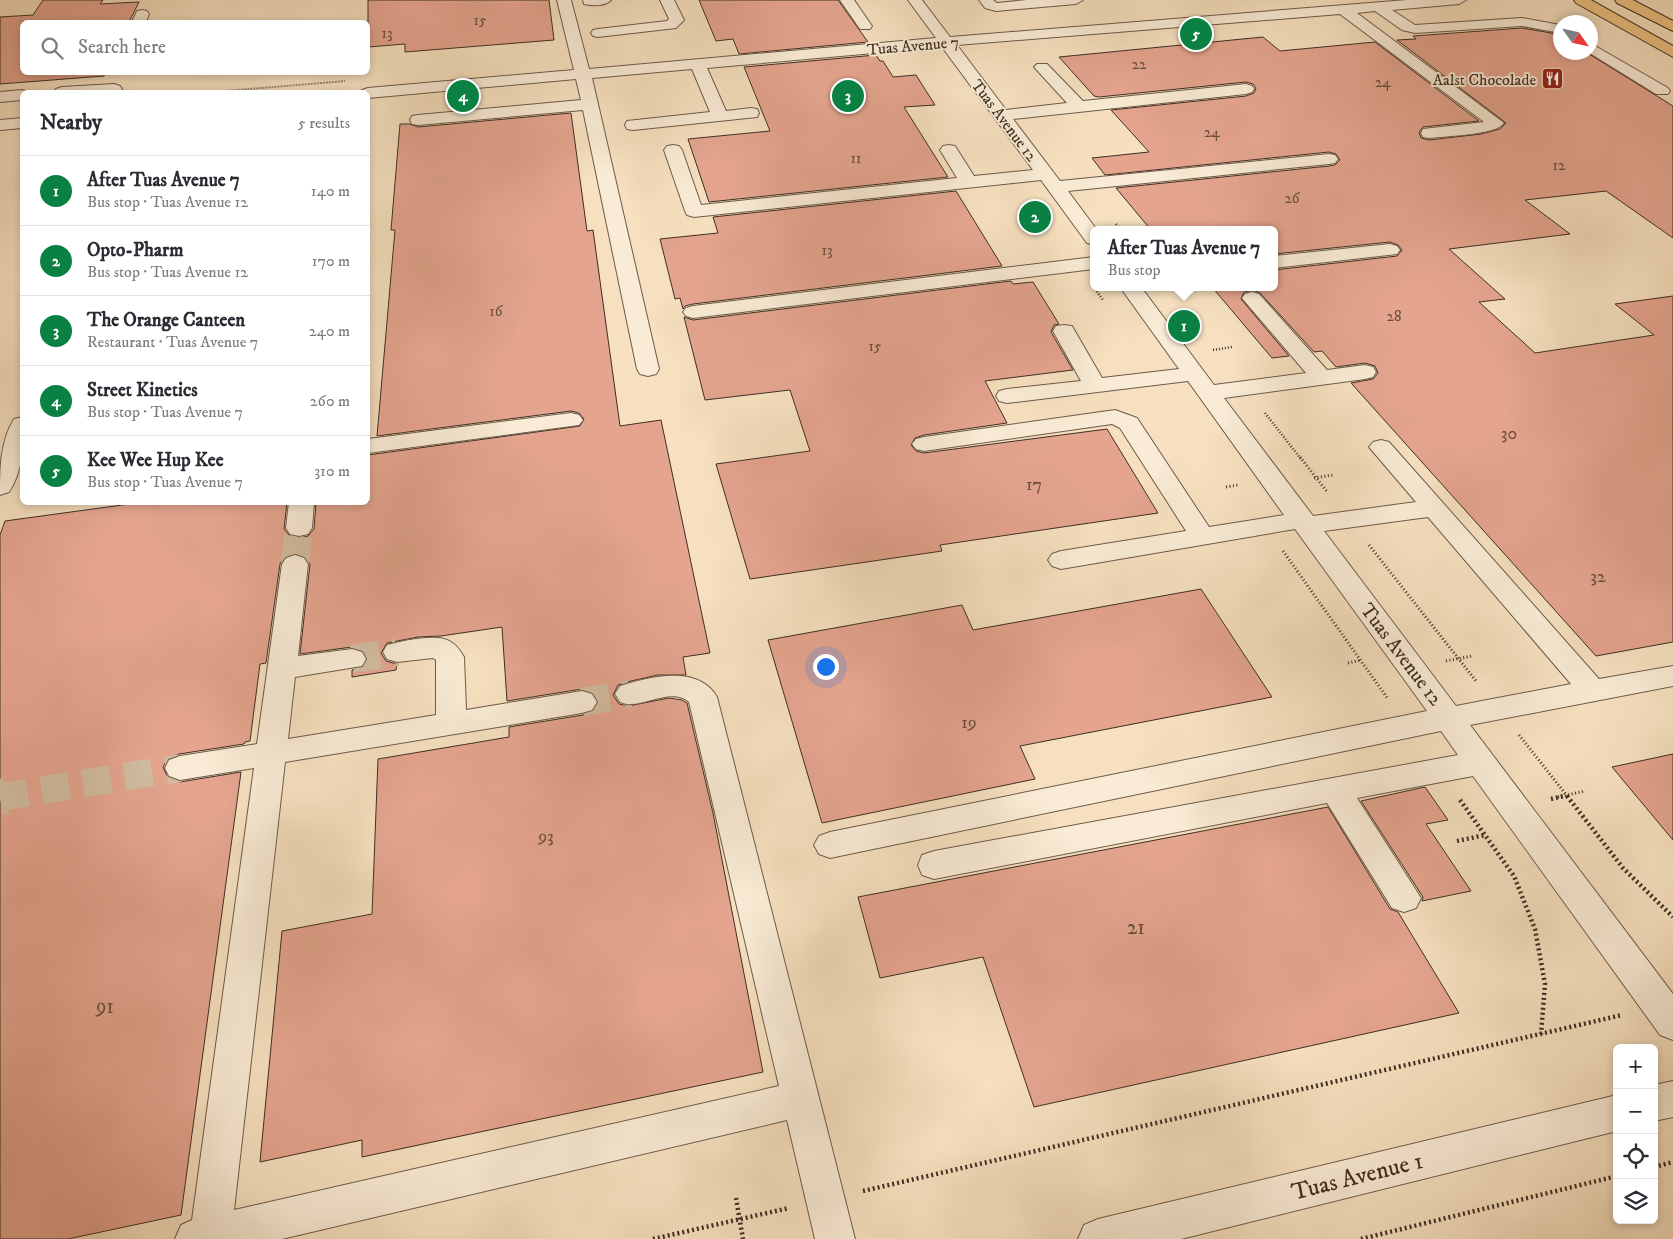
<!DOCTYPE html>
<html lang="en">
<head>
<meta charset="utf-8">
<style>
  :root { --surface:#fff; --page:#f7f7f7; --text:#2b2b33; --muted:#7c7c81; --line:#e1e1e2; --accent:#0b8043 }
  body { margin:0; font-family:"IM FELL DW Pica",serif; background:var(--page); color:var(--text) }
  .controls { position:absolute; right:15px; bottom:15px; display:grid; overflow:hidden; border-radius:8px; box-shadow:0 2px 8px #0003 }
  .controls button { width:45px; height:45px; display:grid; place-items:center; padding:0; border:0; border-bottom:1px solid var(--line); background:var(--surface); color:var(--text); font:25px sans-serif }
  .compass { position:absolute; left:1553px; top:15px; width:45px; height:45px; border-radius:50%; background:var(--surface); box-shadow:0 2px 8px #0003; rotate:124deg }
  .you { position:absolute; left:825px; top:666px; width:18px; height:18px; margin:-12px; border:4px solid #fff; border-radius:50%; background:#1a73e8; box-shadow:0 0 0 8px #1a73e833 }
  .badge { display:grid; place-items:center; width:32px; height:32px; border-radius:50%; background:var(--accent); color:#fff; font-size:16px; font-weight:700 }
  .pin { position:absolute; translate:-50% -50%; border:2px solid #fff; box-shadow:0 1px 5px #0006 }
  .popup { position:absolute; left:1090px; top:226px; width:188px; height:65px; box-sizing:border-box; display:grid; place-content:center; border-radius:8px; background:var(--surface); filter:drop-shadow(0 1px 4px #0005); font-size:16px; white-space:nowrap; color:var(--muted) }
  .popup b { font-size:19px; color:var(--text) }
  .popup::after { content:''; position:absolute; left:50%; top:100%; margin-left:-10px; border:10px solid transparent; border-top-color:var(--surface) }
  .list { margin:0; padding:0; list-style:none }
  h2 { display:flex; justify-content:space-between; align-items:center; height:65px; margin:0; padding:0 20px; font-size:21px }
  h2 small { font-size:16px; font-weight:400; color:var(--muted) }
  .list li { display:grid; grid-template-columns:32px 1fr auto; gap:15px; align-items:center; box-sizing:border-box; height:70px; padding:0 20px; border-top:1px solid var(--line) }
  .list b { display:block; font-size:19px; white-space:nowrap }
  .list p { margin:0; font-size:16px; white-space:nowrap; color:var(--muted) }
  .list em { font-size:16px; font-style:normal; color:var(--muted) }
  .icon { flex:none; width:28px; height:28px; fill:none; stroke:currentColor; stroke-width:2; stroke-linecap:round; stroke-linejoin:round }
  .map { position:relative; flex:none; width:1673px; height:1239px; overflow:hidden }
  .search { position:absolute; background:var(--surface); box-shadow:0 2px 8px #0003; left:20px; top:20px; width:350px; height:55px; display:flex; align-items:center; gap:12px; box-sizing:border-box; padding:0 18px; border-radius:8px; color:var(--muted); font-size:19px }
  .panel { position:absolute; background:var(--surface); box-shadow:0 2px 8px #0003; left:20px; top:90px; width:350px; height:415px; border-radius:8px }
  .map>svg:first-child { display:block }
  .building { fill:#e4a48e; stroke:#3f2e24 }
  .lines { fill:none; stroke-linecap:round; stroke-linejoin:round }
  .minor-tunnel-far1 { stroke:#d1bca0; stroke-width:28; stroke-dasharray:28 14; stroke-linecap:butt }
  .minor-tunnel { stroke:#d1bca0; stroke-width:36; stroke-dasharray:36 18; stroke-linecap:butt }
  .minor-casing { stroke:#6d5a4b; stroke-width:2 }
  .major-casing { stroke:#3f2e24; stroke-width:2 }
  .path-far3 { stroke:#3f2e24; stroke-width:2; stroke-dasharray:0.5 1; stroke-linecap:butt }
  .path-far2 { stroke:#3f2e24; stroke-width:2.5; stroke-dasharray:1 2; stroke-linecap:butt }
  .path-far1 { stroke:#3f2e24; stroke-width:3; stroke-dasharray:1 2.5; stroke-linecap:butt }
  .path { stroke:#3f2e24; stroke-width:4.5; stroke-dasharray:2 3; stroke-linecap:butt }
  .minor { fill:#f9ebd5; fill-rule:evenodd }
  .major { fill:#ebc080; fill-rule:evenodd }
  .labels { text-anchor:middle; stroke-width:4; stroke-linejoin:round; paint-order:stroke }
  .far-number-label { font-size:15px; fill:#684c3e }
  .far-street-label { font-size:16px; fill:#3f2e24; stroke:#f9ebd5 }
  .far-poi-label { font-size:16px; fill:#3f2e24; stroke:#f9ebd5; text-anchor:end }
  .number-label { font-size:18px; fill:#684c3e }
  .street-label { font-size:20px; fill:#3f2e24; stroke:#f9ebd5 }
  .near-number-label { font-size:21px; fill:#684c3e }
  .near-street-label { font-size:24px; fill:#3f2e24; stroke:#f9ebd5 }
</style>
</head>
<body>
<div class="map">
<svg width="1673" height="1239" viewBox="0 0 1673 1239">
  <rect width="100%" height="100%" fill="#f6e0bf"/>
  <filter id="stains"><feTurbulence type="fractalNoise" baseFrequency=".004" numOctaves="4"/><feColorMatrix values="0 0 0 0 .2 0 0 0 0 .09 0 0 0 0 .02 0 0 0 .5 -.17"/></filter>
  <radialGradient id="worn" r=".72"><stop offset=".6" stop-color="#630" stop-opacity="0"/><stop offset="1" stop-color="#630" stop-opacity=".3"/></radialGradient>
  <!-- building -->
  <g class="building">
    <polygon points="43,0 103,0 100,4 139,2 129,22 22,22 22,72 106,72 104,76 0,84 0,17 33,15"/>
    <polygon points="368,0 549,0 554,40 405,52 405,44 368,47"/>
    <polygon points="699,0 838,0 868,42 739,54 733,39 716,41"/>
    <polygon points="1522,28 1557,34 1560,37 1560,52 1586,52 1673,106 1673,238 1606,191 1525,200 1570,234 1449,249 1505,299 1479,302 1535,353 1654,335 1615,304 1673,296 1673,642 1596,656 1351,383 1373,379 1378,373 1375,366 1365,363 1336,367 1322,351 1314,352 1260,293 1253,290 1244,292 1241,299 1289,356 1272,358 1212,287 1274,287 1274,270 1397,256 1402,250 1398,245 1390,242 1274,254 1274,230 1151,230 1116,188 1329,166 1335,165 1340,160 1336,154 1329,152 1105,175 1092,158 1149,152 1111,110 1246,96 1254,93 1256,88 1253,84 1246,82 1099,97 1094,96 1059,57 1263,37 1280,51 1375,42 1479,121 1423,127 1419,132 1421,138 1429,140 1481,134 1500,129 1506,123 1397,40 1416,39 1413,36"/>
    <polygon points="876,55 880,61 883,61 893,77 916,75 935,105 904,107 948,177 709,202 688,139 770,131 744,67"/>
    <polygon points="571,113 587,231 593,230 620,426 661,420 710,653 683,657 686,675 658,675 631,681 618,685 613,695 619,704 628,706 669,698 682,700 687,703 713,813 763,1072 362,1157 362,1140 260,1162 282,931 372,914 378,759 509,737 509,727 583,715 593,712 599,703 594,693 582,689 507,701 502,627 441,636 418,637 387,643 381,653 386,661 397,664 396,670 352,677 352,670 362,668 368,660 363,650 352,647 300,654 310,564 305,556 294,553 285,556 280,564 266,663 260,664 250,741 245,742 244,744 179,754 168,758 163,767 168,778 180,782 241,772 181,1215 68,1239 0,1239 0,535 5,521 144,502 287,502 284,529 290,536 299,538 308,536 314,529 316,502 368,502 368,455 580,426 584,419 579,413 571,411 377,436 395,230 391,230 400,124 410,124 418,127"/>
    <polygon points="956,191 1002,266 693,304 685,306 683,309 680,298 675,299 660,239 718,233 713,217"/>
    <polygon points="1011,281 1013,284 1033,282 1059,324 1054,325 1051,332 1073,370 985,381 1007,423 924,435 915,438 911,445 916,451 924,453 1107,429 1158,513 940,545 942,551 750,579 716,464 810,451 790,390 705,400 684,317 693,320"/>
    <polygon points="1201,589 1272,697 1020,746 1035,779 822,823 768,640 962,605 973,630"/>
    <polygon points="1673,754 1673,840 1612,767"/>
    <polygon points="1425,787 1448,820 1426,824 1471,891 1422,901 1423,897 1361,801"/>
    <polygon points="1328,807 1390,909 1398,912 1459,1013 1034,1107 983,957 880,978 858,897"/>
  </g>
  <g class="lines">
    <!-- minor-tunnel-far1 -->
    <g class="minor-tunnel-far1">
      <polyline points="295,564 299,528"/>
      <polyline points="352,659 397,652"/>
      <polyline points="582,702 630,694"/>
      <polyline points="0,797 180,768"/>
    </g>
    <!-- minor-tunnel -->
    <polyline class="minor-tunnel" points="0,797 6,796"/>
    <defs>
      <g id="minor">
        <path d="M557,0h14l18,69 347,-31 -28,-38h14l28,37 457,-37h59l-7,4 -67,6 23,15 107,-7 38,7v8l-38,-7 -107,7 -13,-3 -27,-19 -18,2 147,110c-8,12 -59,13 -75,15l-6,-1 -2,-4 2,-4 61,-7 -144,-108 -383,31 49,65 61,-7 -33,-36 3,-3h10l36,37 163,-17 6,2 2,3 -2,3 -6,2 -233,25 47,62 269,-27 6,1 3,4 -3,4 -6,1 -261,27 29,39h-3v15l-7,-2 -46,-63 -347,37 -7,-2 -2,-4 -21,-61 3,-4 6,-1 6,1 3,4 19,55 256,-27 -17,-28 3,-4 6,-1 6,1 19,30 59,-6 -91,-123 -235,21 19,43 25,-3 6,1 2,4 -2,4 -124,13 -6,-1 -2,-4 2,-4 83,-9 -18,-43 -100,9 67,291 -3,5 -8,2 -8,-2 -3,-5 -54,-259 -165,15 -6,-1 -2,-4 2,-4 6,-1 163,-15 -5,-21 -208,19v-6h-8l2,-2 6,-2 206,-18z"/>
        <path d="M583,0h28c-5,6 -19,6 -27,4z"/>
        <polygon points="660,0 674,0 684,20 676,28 598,37 593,36 591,33 593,30 598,29 667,21 669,19"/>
        <polygon points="840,0 854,0 872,26 870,29 860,29"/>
        <polygon points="979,0 993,0 997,3 1027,0 1083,0 1076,4 996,11 985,8"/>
        <polygon points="142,10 147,11 149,14 146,22 132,22 137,11"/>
        <polygon points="1590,43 1668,88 1670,91 1668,94 1656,94 1588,52 1590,52"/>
        <polygon points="114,84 120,86 122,89 120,92 54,92 56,89 62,87"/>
        <polygon points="22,90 28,92 22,92 22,100 0,102 0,92"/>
        <polygon points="22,118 22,128 0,130 0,120"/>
        <polygon points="1390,244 1397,246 1400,250 1397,254 1274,268 1274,256"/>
        <polygon points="1094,257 1094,269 693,318 686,316 683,312 686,308 693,306"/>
        <path d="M1120,287h21l73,98 92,-12 -64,-75 3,-4 7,-2 7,2 68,76 38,-5 8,2 3,5 -3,5 -8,2 -141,19 89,118 103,-14 -47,-55 4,-5 8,-2 8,2 210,237 74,-13v20l-203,39 203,269v46l-13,-5 -187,-259 -116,22 64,100 -5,10 -12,4 -12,-4 -65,-105 -393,76 -12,-4 -4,-10 4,-10 12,-4 524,-96 -17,-24 -611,127 -11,-4 -5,-9 5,-9 11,-4 597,-121 -132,-182 -234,40 -9,-3 -4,-6 4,-6 9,-3 125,-20 -66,-103 -8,-4 -188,27 -8,-2 -4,-5 4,-5 8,-2 191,-27 22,8 72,109 75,-12 -96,-134 -181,22 -8,-2 -3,-5 3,-5 8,-2 74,-8 -28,-50 3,-5 8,-1 8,1 30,52 77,-9zM1428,517l143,167 -115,22 -132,-175z"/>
        <polygon points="571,413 579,415 583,420 579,425 368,453 368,439"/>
        <path d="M22,417c3,24 1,54 -13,75l-9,3c0,-27 0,-53 14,-76z"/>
        <polygon points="289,502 314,502 312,528 308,534 299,536 290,534 286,528"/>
        <path d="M295,555l9,3 4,6 -10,92 54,-7 10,3 4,7 -4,7 -67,11 -7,62 148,-24v-55l-3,-2 -36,4 -10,-3 -4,-7 4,-7c14,-4 48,-11 60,-5 8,3 13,10 17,17l2,53 116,-19 10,3 5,8 -5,8 -10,3 -297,49 -51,448 545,-124 -90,-384c-16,-14 -40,2 -58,2 -3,1 -8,-1 -11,-2l-5,-8 5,-8c29,-9 78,-22 97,11l138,542h-40l-28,-119 -505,119h-107l6,-14 11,-5 62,-452 -74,12 -11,-4 -4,-8 4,-8 11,-4 77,-12 25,-180 4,-6z"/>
        <polygon points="1673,1081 1673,1117 1654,1121 1654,1085"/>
        <polygon points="1617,1095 1617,1131 1181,1239 1078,1239 1084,1225 1098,1219"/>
      </g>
      <g id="major">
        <polygon points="1574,0 1591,0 1673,46 1673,57 1576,3"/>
        <polygon points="1615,0 1633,0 1673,21 1673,31 1617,3"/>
      </g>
    </defs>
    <!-- minor casing -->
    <use href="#minor" class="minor-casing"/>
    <!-- major casing -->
    <use href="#major" class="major-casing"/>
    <!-- path-far3 -->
    <polyline class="path-far3" points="214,92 345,81"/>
    <!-- path-far2 -->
    <g class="path-far2">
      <polyline points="1116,224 1121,230"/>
      <polyline points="1095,289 1103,300"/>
      <polyline points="1213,350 1232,347"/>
      <polyline points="1265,413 1301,459"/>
    </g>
    <!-- path-far1 -->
    <g class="path-far1">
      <polyline points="1300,457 1328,493"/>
      <polyline points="1314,478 1333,475"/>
      <polyline points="1226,487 1238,485"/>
      <polyline points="1369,545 1476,681"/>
      <polyline points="1283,551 1388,699"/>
      <polyline points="1446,661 1472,656"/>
      <polyline points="1348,663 1361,660"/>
      <polyline points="1519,735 1568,797"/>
      <polyline points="1558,797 1585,791"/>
    </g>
    <!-- path -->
    <g class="path">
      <polyline points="1567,796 1623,868 1673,917"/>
      <polyline points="1551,799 1564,796"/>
      <polyline points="1460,800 1514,876 1535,929 1545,984 1541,1034"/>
      <polyline points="1457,841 1485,835"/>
      <polyline points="1654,1167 1673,1162"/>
      <polyline points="863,1191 1622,1015"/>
      <polyline points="736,1198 743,1239"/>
      <polyline points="653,1239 789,1208"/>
      <polyline points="1361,1239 1617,1176"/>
    </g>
    <!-- minor -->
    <use href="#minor" class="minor"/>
    <!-- major -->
    <use href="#major" class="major"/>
  </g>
  <!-- icons -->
  <defs>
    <symbol id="restaurant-square" viewBox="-11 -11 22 22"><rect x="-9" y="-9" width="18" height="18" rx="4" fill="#8f2418" stroke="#f9ebd5"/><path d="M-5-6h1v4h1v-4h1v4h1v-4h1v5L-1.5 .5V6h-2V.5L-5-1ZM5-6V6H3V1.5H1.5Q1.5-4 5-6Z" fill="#fff"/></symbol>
  </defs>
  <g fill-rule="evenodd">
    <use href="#restaurant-square" x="1540" y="66" width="25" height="25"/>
  </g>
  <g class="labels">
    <!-- far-number labels -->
    <g class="far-number-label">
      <text x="480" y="25">15</text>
      <text x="387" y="38">13</text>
      <text x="1139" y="69">22</text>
      <text x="1383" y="87">24</text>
      <text x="1212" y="137">24</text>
      <text x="856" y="163">11</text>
      <text x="1559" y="170">12</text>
      <text x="1292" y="203">26</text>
      <text x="827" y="255">13</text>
      <text x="496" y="316">16</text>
      <text x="1394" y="321">28</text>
      <text x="875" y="351">15</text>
    </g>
    <!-- far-street labels -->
    <g class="far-street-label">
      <text transform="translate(913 45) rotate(-5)" y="6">Tuas Avenue 7</text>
      <text transform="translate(1005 120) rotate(53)" y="6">Tuas Avenue 12</text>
    </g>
    <!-- far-poi labels -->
    <g class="far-poi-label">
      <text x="1536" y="85">Aalst Chocolade</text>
    </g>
    <!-- number labels -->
    <g class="number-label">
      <text x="1509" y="439">30</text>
      <text x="1034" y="490">17</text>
      <text x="1598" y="582">32</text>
      <text x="969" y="728">19</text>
      <text x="546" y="842">93</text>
    </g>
    <!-- street labels -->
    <g class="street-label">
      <text transform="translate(1402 654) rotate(53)" y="7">Tuas Avenue 12</text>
    </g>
    <!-- near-number labels -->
    <g class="near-number-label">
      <text x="1136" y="934">21</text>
      <text x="105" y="1013">91</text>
    </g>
    <!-- near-street labels -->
    <g class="near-street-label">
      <text transform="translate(1357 1176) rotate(-14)" y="8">Tuas Avenue 1</text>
    </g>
  </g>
  <rect width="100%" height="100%" filter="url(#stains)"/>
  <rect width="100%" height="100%" fill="url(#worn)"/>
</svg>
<div class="controls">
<button>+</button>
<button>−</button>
<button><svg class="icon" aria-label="locate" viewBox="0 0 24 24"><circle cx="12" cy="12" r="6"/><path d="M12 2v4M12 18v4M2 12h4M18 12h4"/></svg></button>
<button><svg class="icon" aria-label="layers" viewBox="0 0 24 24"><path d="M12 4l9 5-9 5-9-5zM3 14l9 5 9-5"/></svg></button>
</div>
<svg class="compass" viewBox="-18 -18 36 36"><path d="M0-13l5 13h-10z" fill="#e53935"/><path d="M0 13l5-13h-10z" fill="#7c7c81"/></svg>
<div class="you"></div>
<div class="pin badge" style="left:1184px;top:326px">1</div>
<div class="popup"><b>After Tuas Avenue 7</b>Bus stop</div>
<div class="pin badge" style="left:1035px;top:217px">2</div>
<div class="pin badge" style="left:848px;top:96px">3</div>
<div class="pin badge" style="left:463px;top:96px">4</div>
<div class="pin badge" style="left:1196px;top:34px">5</div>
<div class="search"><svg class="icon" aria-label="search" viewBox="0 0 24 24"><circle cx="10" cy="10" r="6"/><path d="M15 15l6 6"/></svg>Search here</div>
<section class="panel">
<h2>Nearby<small>5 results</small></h2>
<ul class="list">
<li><span class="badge">1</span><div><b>After Tuas Avenue 7</b><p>Bus stop · Tuas Avenue 12</p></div><em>140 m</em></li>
<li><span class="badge">2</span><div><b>Opto-Pharm</b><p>Bus stop · Tuas Avenue 12</p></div><em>170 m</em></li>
<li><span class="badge">3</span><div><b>The Orange Canteen</b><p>Restaurant · Tuas Avenue 7</p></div><em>240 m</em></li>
<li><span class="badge">4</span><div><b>Street Kinetics</b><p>Bus stop · Tuas Avenue 7</p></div><em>260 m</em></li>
<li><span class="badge">5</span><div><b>Kee Wee Hup Kee</b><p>Bus stop · Tuas Avenue 7</p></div><em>310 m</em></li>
</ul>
</section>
</div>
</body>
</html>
